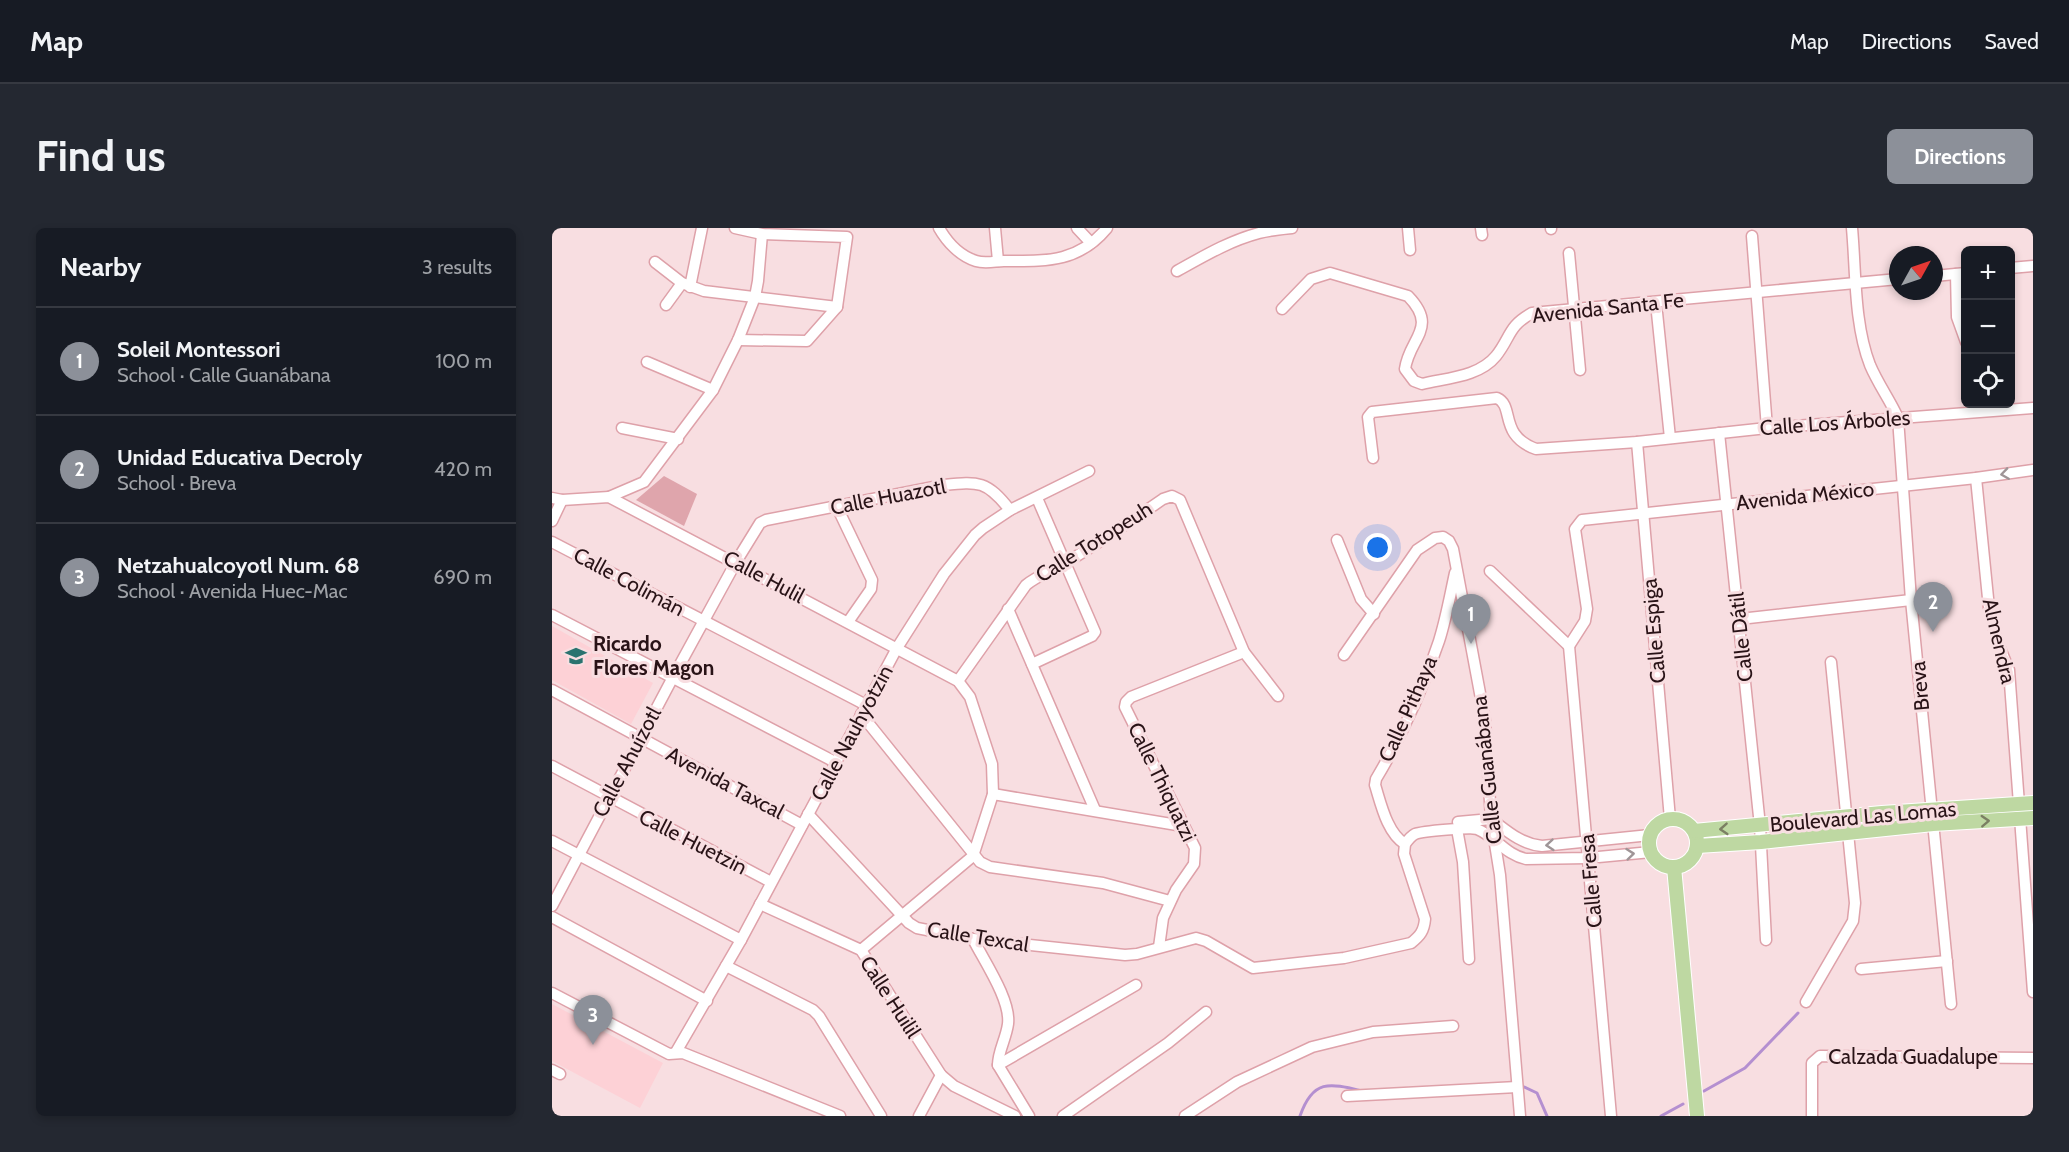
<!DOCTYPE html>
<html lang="en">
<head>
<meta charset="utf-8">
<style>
  :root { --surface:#171b24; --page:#242831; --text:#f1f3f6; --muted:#9ea1a6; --line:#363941; --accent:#8c9099 }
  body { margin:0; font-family:Cabin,sans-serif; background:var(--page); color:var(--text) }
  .controls { position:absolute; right:18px; top:18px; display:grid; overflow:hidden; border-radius:9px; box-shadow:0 3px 9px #0003 }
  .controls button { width:54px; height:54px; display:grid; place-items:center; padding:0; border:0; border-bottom:2px solid var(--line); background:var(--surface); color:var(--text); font:30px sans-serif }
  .compass { position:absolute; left:1337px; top:18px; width:54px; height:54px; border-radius:50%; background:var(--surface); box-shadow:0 3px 9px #0003; rotate:50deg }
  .you { position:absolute; left:826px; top:320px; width:21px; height:21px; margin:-15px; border:4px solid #fff; border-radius:50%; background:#1a73e8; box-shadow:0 0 0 9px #1a73e833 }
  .badge { display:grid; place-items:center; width:39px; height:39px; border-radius:50%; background:var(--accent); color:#fff; font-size:20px; font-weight:700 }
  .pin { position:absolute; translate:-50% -50px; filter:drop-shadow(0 2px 3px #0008) }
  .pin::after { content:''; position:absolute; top:32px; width:21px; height:18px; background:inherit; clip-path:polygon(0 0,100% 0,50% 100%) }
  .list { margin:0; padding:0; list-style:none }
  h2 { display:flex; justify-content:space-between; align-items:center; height:78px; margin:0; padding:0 24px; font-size:26px }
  h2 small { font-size:20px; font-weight:400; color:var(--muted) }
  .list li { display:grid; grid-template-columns:39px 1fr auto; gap:18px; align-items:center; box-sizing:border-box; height:108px; padding:0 24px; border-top:2px solid var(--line) }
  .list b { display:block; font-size:22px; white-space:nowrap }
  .list p { margin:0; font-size:20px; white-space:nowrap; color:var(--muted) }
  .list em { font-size:20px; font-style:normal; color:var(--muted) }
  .icon { flex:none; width:33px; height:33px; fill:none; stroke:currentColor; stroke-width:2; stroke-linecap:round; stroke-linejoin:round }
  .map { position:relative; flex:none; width:1481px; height:888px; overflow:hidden; border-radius:9px }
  header { display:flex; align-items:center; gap:36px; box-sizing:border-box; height:84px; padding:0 30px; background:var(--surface); border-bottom:2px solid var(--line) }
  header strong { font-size:28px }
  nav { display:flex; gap:33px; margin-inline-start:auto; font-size:21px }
  .intro { display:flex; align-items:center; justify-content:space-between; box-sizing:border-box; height:144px; padding:0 36px }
  h1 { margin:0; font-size:42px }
  .button { padding:15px 27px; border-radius:9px; background:var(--accent); color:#fff; font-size:21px; font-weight:700 }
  main { display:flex; gap:36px; padding:0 36px }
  aside { flex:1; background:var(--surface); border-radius:9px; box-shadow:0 3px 9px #0003 }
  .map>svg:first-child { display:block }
  .built { fill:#fdd1d6 }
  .green { fill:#dfa5ac }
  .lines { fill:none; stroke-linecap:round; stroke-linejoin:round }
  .stream { stroke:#b48fd0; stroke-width:3 }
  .minor-casing { stroke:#dea1a9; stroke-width:13 }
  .major-casing { stroke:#fff; stroke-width:16 }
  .minor { stroke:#fff; stroke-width:10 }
  .major { stroke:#bed8a2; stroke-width:14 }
  .oneway { stroke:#9f9597 }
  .oneway2 { stroke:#7b7f63 }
  .labels { text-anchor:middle; stroke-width:6; stroke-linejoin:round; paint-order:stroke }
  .street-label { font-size:21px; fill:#291317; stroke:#f8dee1 }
  .poi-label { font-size:21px; font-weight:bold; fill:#291317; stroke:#f8dee1; text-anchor:start }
</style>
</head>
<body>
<header>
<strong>Map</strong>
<nav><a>Map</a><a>Directions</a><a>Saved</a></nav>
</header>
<div class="intro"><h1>Find us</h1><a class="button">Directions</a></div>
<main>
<aside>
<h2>Nearby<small>3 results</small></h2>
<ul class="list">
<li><span class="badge">1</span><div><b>Soleil Montessori</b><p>School · Calle Guanábana</p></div><em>100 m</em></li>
<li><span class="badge">2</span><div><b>Unidad Educativa Decroly</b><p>School · Breva</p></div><em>420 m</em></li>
<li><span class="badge">3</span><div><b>Netzahualcoyotl Num. 68</b><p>School · Avenida Huec-Mac</p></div><em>690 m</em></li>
</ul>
</aside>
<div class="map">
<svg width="1481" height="888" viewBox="0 0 1481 888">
  <rect width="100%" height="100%" fill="#f8dee1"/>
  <!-- built -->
  <g class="built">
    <polygon points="0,398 101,455 79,496 0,452"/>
    <polygon points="0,776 111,835 88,880 0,833"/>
  </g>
  <!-- green -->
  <polygon class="green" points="112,248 145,266 132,298 84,272"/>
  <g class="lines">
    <!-- stream -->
    <g class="stream">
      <polyline points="970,858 985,865 995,888"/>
      <polyline points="1152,863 1193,840 1246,785"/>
      <path d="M748,888c13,-37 29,-33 62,-25"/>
      <polyline points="1109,888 1131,876"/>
    </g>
    <defs>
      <g id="minor">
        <polyline points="183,0 210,6 295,9 285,79 255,113 186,112"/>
        <path d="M387,0c8,14 21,28 37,33 9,3 20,0 28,0 42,0 74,2 103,-33"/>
        <polyline points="443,0 446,33"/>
        <polyline points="525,0 539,15"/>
        <polyline points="856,0 858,22"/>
        <polyline points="929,0 930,7"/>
        <polyline points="999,0 999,1"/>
        <path d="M1300,0c4,44 2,96 18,137 8,19 20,35 28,53l13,182 40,404"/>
        <polyline points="1200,8 1215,200"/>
        <polyline points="1017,25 1028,142"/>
        <polyline points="103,34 130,55 152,63 285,79"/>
        <polyline points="1458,40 1481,38"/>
        <path d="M625,43c27,-15 52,-30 82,-38 11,-3 23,-4 33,-5"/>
        <polyline points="1404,46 1405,89 1414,114"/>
        <polyline points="1382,48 1414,45"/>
        <polyline points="138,59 150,0"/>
        <polyline points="1104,75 1118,210"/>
        <polyline points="114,77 130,55"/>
        <path d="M730,81l29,-30 19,-6 78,23c31,32 1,42 -3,73l9,12 8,3c24,-6 57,-7 74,-28 15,-19 12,-30 36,-43l366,-34"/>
        <polyline points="95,134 161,162"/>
        <polyline points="70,200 126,211"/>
        <polyline points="1167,205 1208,598 1214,712"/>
        <polyline points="1085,214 1118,591"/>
        <path d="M821,230l-5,-41 4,-5 125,-14c18,8 1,37 39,51l101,-7 130,-14 266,-20"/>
        <polyline points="1424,250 1437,380 1445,413 1457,442 1481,764"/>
        <polyline points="57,269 92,254 161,162 186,112 203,69 206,53 210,6"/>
        <polyline points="0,270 10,272 57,269 406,453 418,469 440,536 441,566 421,628 309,722"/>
        <polyline points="285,279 320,352 319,361 296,394"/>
        <polyline points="0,293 10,272"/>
        <polyline points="785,312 809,371 822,386"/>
        <polyline points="0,314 314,477"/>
        <polyline points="938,343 1017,418"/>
        <polyline points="456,381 543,582"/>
        <polyline points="0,387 283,534"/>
        <polyline points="1188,391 1359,372"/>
        <polyline points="1017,418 1033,393 1035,381 1023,301 1030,292 1424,250 1481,242"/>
        <polyline points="1017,418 1059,888"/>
        <polyline points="792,427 865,322 883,310 891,309 897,313 901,321 933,492 939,591 948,647 968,888"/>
        <polyline points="480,436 540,408 543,404 485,270"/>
        <path d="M406,453l68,-96c12,-10 28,-15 41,-23 33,-20 64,-41 96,-63l9,-3 8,4 64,152 34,44"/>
        <polyline points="0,462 250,597"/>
        <polyline points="309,486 428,634 438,639 551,655 618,673"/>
        <polyline points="0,538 219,654"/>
        <polyline points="441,566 631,598"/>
        <path d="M256,586l101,109 8,5 56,11 152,16 12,-1 59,-16 10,3 47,27 91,-10 67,-15c9,-7 13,-12 14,-24l-21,-65 1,-10c3,-4 6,-8 10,-10 8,-3 56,-7 62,-5 19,8 29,26 49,30l62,-1 63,-6"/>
        <path d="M906,594l33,-3c16,12 30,25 51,27l108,-11"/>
        <polyline points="905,601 911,634 917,731"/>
        <polyline points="0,613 189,712"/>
        <path d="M853,616c-18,-11 -24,-40 -30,-59l1,-6c27,-45 46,-88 63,-138 7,-22 11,-45 16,-68"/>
        <polyline points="208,676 309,722 389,847 402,858 463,888"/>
        <path d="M0,678l120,-227 64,-117 24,-39 6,-3 178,-35c35,-4 43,-4 66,25"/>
        <polyline points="0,689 155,773"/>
        <path d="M421,711c11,22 38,61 35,85 -2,15 -10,27 -10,41l31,51"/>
        <polyline points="607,719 611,690 624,662 642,636 643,620 573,479 574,474 579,469 692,424"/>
        <polyline points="174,738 261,782 267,788 329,888"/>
        <polyline points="1309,741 1395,733"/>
        <polyline points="0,765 117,826 131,825 288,888"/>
        <polyline points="1254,774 1301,693 1303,675 1279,434"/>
        <polyline points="124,824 189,712 345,420 392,346 423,307 431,300 458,282 537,243"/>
        <polyline points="446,837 584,757"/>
        <polyline points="0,842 8,846"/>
        <polyline points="795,868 965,859"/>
        <polyline points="367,888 389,847"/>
        <polyline points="511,888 616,815 654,784"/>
        <polyline points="633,888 685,854 760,819 821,804 901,798"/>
        <polyline points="1260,888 1260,835 1268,828 1481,830"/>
      </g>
      <g id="major">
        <circle cx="1121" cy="615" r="24"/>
        <polyline points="1142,603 1330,585 1481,575"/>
        <polyline points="1145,618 1209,614 1381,596 1481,590"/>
        <polyline points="1122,639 1145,888"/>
      </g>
    </defs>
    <!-- minor casing -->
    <use href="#minor" class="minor-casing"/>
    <!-- major casing -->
    <use href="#major" class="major-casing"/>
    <!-- minor -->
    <use href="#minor" class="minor"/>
    <!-- major -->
    <use href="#major" class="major"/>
  </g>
  <!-- one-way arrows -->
  <defs><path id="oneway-chevron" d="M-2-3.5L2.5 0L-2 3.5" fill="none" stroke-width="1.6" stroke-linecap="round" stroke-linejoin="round" transform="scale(1.5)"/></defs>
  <g class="oneway">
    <use href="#oneway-chevron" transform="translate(1453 246) rotate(172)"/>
    <use href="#oneway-chevron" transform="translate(998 617) rotate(175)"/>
    <use href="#oneway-chevron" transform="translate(1078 626) rotate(-6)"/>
  </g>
  <g class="oneway2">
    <use href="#oneway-chevron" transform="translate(1433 593) rotate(-3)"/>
    <use href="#oneway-chevron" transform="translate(1172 601) rotate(176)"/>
  </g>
  <!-- icons -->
  <defs>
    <symbol id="school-bare" viewBox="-9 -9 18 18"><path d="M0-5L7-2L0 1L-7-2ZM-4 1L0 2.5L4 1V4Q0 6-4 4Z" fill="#2a736f" stroke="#f8dee1" stroke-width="2.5" paint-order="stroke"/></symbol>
  </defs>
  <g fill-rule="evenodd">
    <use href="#school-bare" x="9" y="413" width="30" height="30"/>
  </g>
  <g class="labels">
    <!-- street labels -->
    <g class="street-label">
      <text transform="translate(1056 80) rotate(-6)" y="7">Avenida Santa Fe</text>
      <text transform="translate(1283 195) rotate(-4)" y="7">Calle Los Árboles</text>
      <text transform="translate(1253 268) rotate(-6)" y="7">Avenida México</text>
      <text transform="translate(336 269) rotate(-11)" y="7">Calle Huazotl</text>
      <text transform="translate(542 314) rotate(-32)" y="7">Calle Totopeuh</text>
      <text transform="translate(212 349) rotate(28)" y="7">Calle Hulil</text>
      <text transform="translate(77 354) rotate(28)" y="7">Calle Colimán</text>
      <text transform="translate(1102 403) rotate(-95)" y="7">Calle Espiga</text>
      <text transform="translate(1189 409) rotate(-96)" y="7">Calle Dátil</text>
      <text transform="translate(1447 413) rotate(77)" y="7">Almendra</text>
      <text transform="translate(1368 458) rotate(-95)" y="7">Breva</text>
      <text transform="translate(856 481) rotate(-66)" y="7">Calle Pithaya</text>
      <text transform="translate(300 505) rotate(-62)" y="7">Calle Nauhyotzin</text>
      <text transform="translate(75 534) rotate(-62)" y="7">Calle Ahuízotl</text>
      <text transform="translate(935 542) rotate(-96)" y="7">Calle Guanábana</text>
      <text transform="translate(610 554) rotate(64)" y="7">Calle Thiquatzi</text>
      <text transform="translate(173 555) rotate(28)" y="7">Avenida Taxcal</text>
      <text transform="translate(1311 589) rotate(-5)" y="7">Boulevard Las Lomas</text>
      <text transform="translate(141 614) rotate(27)" y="7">Calle Huetzin</text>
      <text transform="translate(1039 653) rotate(-95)" y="7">Calle Fresa</text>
      <text transform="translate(426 709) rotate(9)" y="7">Calle Texcal</text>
      <text transform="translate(338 769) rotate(57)" y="7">Calle Huilil</text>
      <text x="1361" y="836">Calzada Guadalupe</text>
    </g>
    <!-- poi labels -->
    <g class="poi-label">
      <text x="41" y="423">Ricardo<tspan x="41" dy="24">Flores Magon</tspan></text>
    </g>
  </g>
</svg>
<div class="controls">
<button>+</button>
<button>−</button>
<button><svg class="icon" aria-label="locate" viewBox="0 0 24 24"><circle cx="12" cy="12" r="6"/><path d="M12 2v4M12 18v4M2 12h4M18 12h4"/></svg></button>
</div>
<svg class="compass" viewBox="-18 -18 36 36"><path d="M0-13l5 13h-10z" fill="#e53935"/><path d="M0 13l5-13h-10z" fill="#9ea1a6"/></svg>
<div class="you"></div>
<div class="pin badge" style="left:919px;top:416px">1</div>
<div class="pin badge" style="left:1381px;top:404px">2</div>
<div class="pin badge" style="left:41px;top:817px">3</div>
</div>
</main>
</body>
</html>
